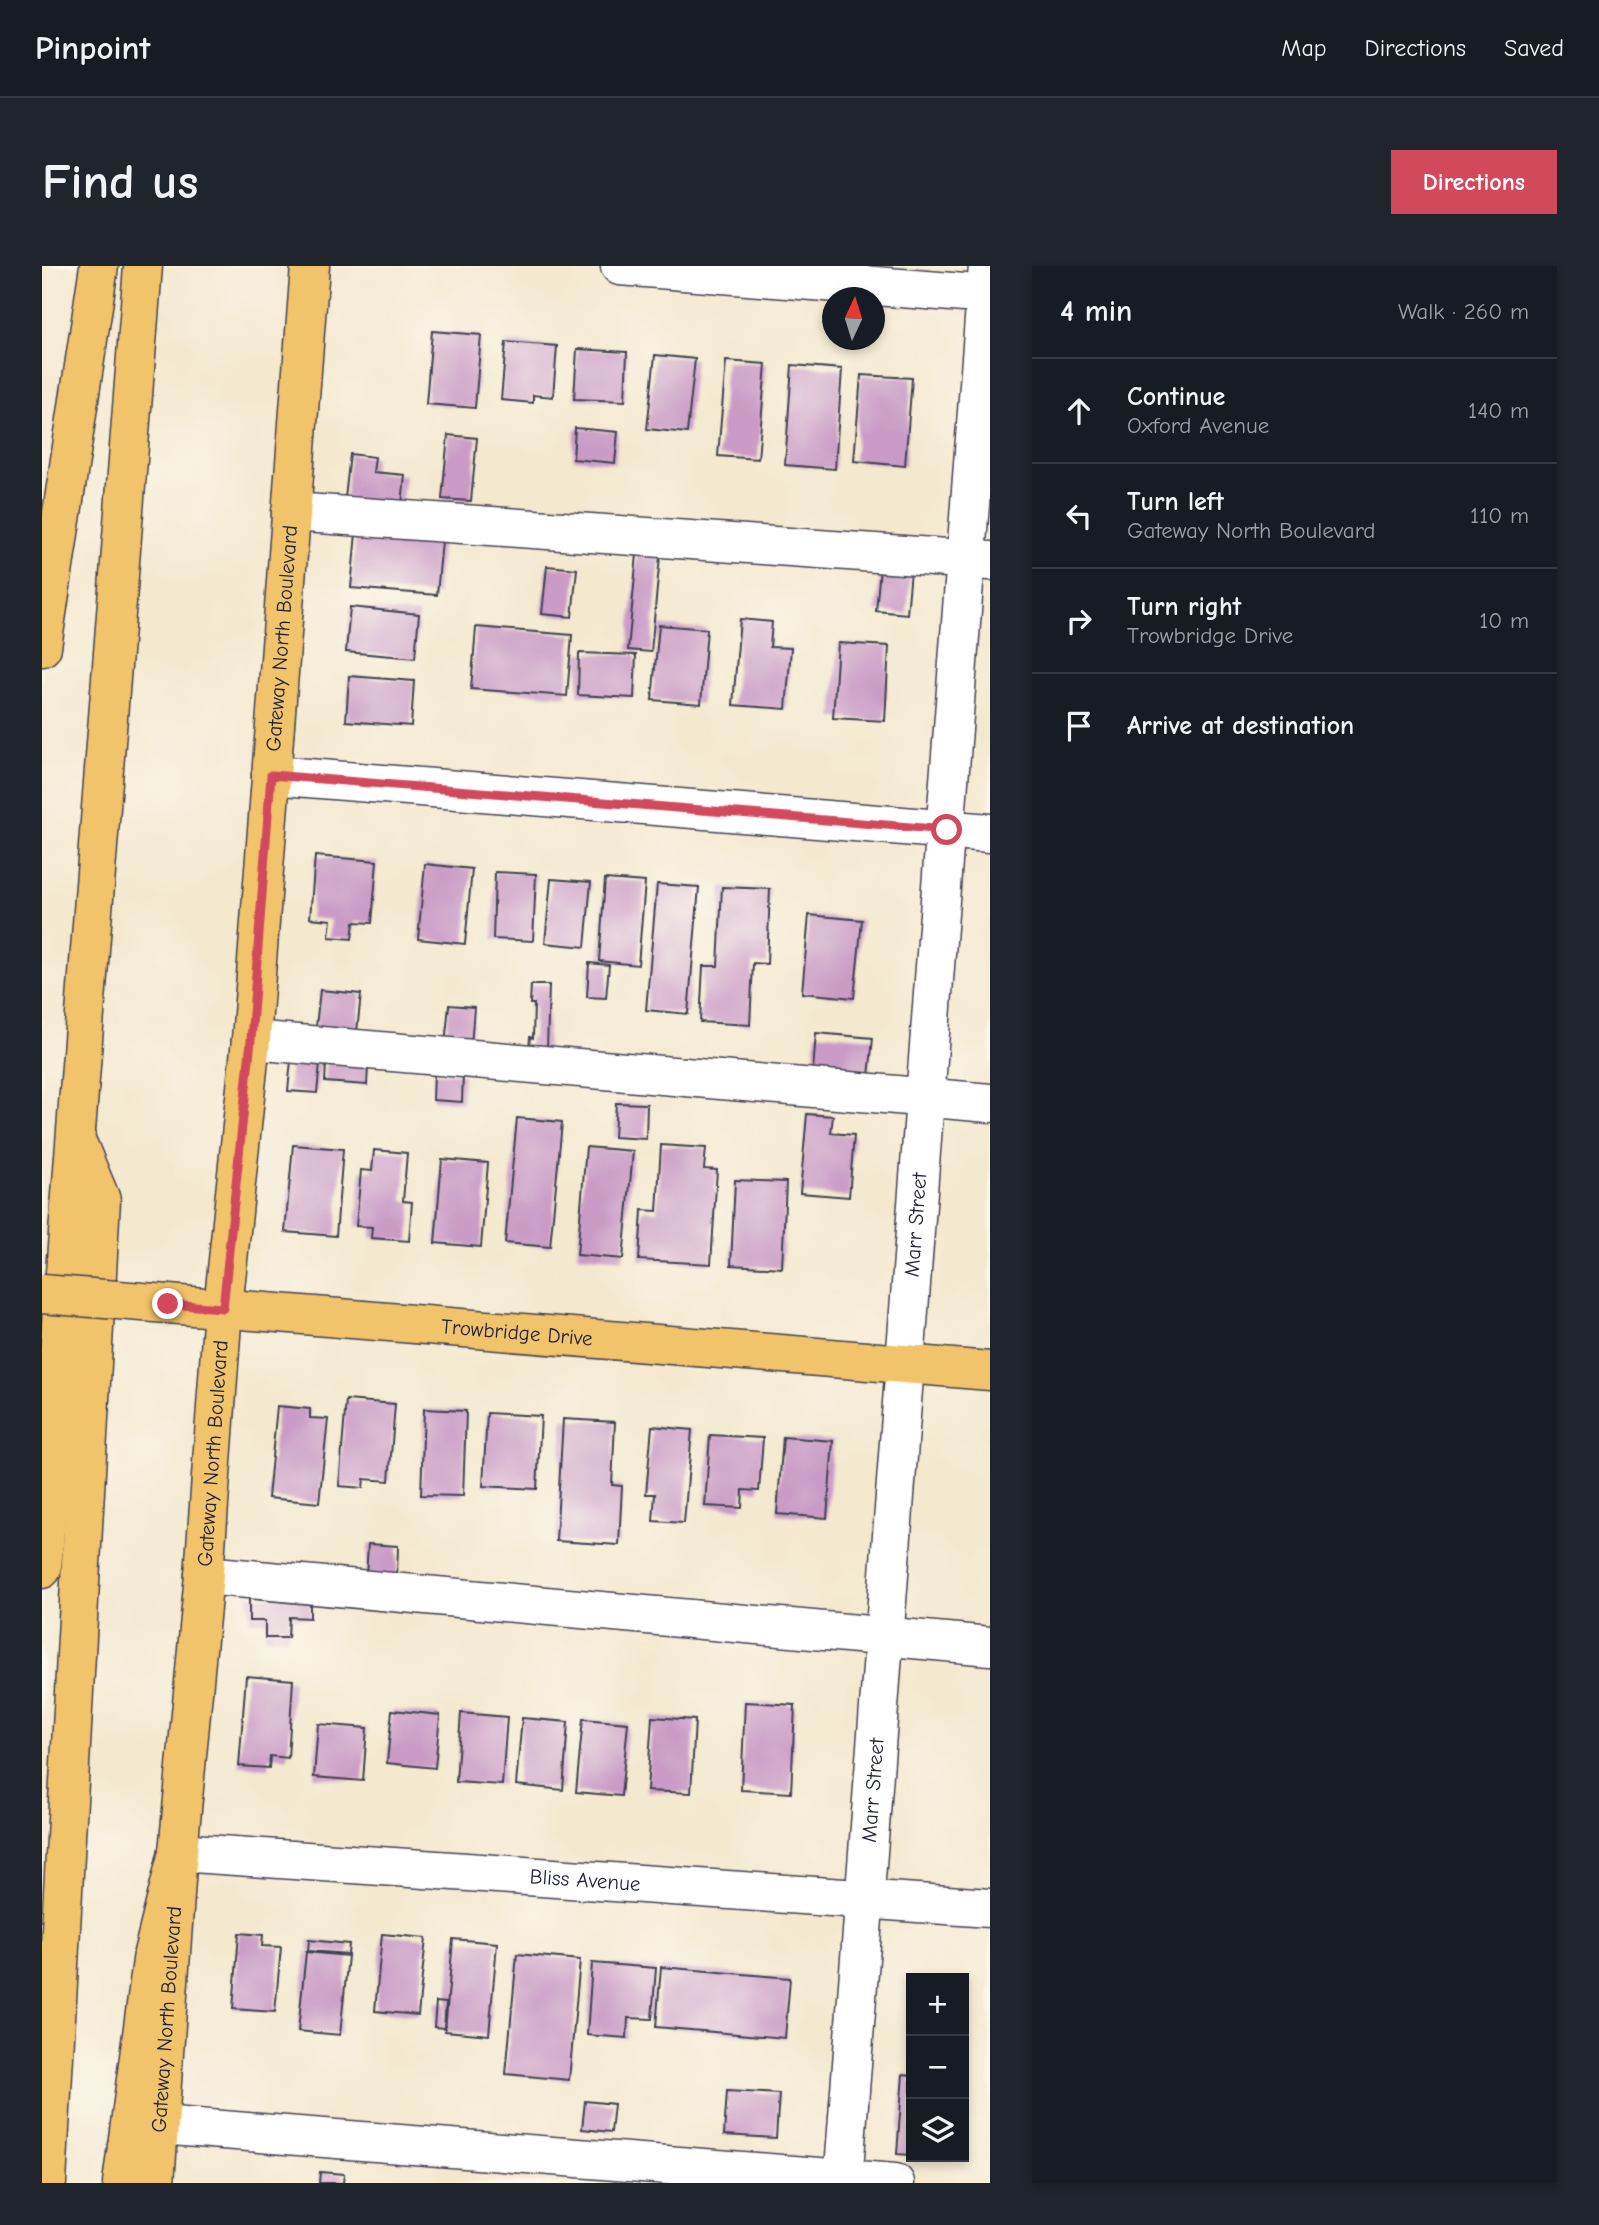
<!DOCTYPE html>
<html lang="en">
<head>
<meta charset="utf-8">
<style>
  :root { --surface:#171b24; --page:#20242c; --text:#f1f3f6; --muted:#9ea1a6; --line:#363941; --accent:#d1495b }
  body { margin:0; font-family:"Comic Neue",sans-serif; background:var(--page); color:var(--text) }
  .controls { position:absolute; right:21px; bottom:21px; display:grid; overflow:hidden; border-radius:0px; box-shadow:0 4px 10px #0003 }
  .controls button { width:63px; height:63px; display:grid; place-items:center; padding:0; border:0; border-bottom:2px solid var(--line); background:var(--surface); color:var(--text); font:35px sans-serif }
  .compass { position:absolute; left:780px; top:21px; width:63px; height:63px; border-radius:50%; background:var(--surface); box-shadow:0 4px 10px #0003; rotate:4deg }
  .stop { position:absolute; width:21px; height:21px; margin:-16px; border:5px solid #d1495b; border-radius:50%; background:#fff }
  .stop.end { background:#d1495b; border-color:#fff; box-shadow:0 2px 7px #0008 }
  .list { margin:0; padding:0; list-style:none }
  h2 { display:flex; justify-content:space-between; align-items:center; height:91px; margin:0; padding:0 28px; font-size:30px }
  h2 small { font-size:23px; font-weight:400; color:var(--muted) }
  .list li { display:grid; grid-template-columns:46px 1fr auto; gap:21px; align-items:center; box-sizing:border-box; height:105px; padding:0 28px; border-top:2px solid var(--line) }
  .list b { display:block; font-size:26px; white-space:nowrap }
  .list p { margin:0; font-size:23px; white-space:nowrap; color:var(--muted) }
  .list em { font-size:23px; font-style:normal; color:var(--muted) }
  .icon { flex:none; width:38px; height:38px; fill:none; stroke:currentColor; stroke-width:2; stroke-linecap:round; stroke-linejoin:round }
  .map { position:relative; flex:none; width:948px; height:1917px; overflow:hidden; border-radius:0px }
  header { display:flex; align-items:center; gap:42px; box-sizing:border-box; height:98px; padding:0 35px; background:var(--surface); border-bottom:2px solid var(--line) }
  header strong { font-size:33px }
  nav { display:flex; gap:38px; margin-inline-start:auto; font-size:24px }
  .intro { display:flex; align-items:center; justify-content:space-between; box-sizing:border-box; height:168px; padding:0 42px }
  h1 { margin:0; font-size:49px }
  .button { padding:18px 32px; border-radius:0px; background:var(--accent); color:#fff; font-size:24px; font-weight:700 }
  main { display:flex; gap:42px; padding:0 42px }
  aside { flex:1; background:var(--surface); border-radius:0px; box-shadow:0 4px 10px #0003 }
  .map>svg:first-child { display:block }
  .building { fill:#c99bc6 }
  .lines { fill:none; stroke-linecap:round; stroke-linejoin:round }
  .minor-casing { stroke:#424051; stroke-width:41 }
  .major-casing { stroke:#424051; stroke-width:41 }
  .highway-casing { stroke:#424051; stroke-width:41 }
  .minor { stroke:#fff; stroke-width:38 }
  .major { stroke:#f1c36a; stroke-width:38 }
  .highway { stroke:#f1c36a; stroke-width:38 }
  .major-bridge-casing { stroke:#424051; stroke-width:41; stroke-linecap:butt }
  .major-bridge { stroke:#f1c36a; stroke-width:38 }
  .route { stroke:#d1495b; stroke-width:9 }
  .labels { text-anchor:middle; stroke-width:6; stroke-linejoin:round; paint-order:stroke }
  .street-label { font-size:21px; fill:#22223b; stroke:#fbf7ec }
</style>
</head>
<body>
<header>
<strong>Pinpoint</strong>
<nav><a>Map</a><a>Directions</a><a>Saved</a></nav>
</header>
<div class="intro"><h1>Find us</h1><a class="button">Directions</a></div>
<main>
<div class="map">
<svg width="948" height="1917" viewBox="0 0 948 1917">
  <rect width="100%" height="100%" fill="#fbf7ec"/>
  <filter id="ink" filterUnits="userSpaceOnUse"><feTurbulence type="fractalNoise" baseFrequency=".0143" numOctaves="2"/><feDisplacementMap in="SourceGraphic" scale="14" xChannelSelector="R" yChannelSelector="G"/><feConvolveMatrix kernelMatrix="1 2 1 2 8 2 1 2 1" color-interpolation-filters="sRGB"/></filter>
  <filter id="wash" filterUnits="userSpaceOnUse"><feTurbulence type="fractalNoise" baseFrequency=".00686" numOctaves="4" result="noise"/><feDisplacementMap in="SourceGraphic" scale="28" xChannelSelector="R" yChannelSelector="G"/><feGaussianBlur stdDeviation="1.57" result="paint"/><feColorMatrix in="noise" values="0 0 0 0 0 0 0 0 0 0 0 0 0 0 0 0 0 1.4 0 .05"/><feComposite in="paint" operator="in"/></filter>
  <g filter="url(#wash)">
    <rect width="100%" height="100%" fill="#f4e8cf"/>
    <g id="blocks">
      <!-- building -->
      <g class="building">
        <polygon points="390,65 439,69 433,142 384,138"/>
        <polygon points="464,76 515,80 511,131 491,129 491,137 459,134"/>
        <polygon points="535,83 585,86 583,135 532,133"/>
        <polygon points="613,89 653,93 645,167 605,163"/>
        <polygon points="684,95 724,98 716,193 676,190"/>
        <polygon points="750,99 800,103 793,203 743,199"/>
        <polygon points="819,109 870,112 863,200 812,195"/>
        <polygon points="533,162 576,166 573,197 531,193"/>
        <polygon points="406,169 435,172 429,235 400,233"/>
        <polygon points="308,188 333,191 331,206 363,209 360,238 303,232"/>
        <polygon points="314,267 400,274 395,329 309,322"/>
        <polygon points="595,288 618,290 609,386 586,384"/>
        <polygon points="505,300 535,303 530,351 500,348"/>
        <polygon points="838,302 869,305 865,348 834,345"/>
        <polygon points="308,341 377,348 373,392 304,386"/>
        <polygon points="698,353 730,356 728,381 749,382 744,443 691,439"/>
        <polygon points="617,359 665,363 659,438 610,434"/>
        <polygon points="434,361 530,369 525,430 429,423"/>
        <polygon points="796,377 847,380 843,455 791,452"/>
        <polygon points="537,387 594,389 592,432 536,429"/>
        <polygon points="307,410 372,415 369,460 304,455"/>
        <polygon points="273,590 335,595 330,657 312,656 310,673 287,671 289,654 268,652"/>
        <polygon points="383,598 430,603 423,678 376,673"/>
        <polygon points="453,606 494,608 491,675 451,673"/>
        <polygon points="509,613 549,616 543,681 503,677"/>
        <polygon points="563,613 603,616 596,699 557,695"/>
        <polygon points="615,618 657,621 646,748 604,744"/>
        <polygon points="680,621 728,623 725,698 711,697 708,759 658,756 661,700 676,700"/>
        <polygon points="767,649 820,654 812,732 760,727"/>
        <polygon points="547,697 567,699 564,732 545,731"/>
        <polygon points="489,719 507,719 505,784 487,784 488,771 491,772 492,738 488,738"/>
        <polygon points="278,724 319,728 315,766 274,761"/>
        <polygon points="407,739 432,741 429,781 403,779"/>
        <polygon points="774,767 831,772 827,810 771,805"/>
        <polygon points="249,794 278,797 275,827 246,825"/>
        <polygon points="284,797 326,800 325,819 283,816"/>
        <polygon points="392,807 421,808 420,836 391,834"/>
        <polygon points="574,837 605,838 604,873 572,871"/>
        <polygon points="765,848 791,850 789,867 812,869 807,931 758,927"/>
        <polygon points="475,852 520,856 508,981 463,977"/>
        <polygon points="251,879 301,883 294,970 243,966"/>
        <polygon points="619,879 664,882 662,903 675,904 669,998 597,994 600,944 615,945"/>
        <polygon points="544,881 591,885 581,993 535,989"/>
        <polygon points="332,884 365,887 361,935 370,936 367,975 329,972 330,961 314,960 319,904 330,905"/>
        <polygon points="400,893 446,897 439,981 393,977"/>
        <polygon points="693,914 744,916 740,1002 689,999"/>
        <polygon points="304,1134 353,1138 347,1215 322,1213 321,1222 297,1220"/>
        <polygon points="235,1140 268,1143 268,1152 286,1153 277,1237 226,1232"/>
        <polygon points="382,1143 424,1145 421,1230 379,1229"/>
        <polygon points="445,1147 499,1150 495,1223 441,1220"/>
        <polygon points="521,1153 573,1156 570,1219 580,1220 577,1279 514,1275"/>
        <polygon points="610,1160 650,1164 642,1257 611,1255 613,1228 604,1228"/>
        <polygon points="668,1169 721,1172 717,1225 701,1224 700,1242 663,1240"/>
        <polygon points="741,1171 791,1175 785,1252 735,1248"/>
        <polygon points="326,1278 356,1280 355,1312 324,1311"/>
        <polygon points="207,1330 268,1331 268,1352 247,1351 246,1372 223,1372 223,1355 207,1355"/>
        <polygon points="204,1410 251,1414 246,1492 228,1490 227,1502 197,1500"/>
        <polygon points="703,1436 753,1439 749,1527 699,1524"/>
        <polygon points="350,1444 398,1449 393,1502 345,1497"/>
        <polygon points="419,1447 465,1451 460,1519 414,1516"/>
        <polygon points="610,1451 653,1454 649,1527 605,1525"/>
        <polygon points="480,1452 526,1456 521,1524 474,1519"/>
        <polygon points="541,1453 586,1457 579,1530 534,1526"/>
        <polygon points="276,1458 325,1462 321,1515 272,1511"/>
        <polygon points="197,1667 221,1669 220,1680 239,1681 233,1746 191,1743"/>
        <polygon points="340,1668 384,1672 376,1749 333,1745"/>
        <polygon points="411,1673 455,1677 447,1769 403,1765"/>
        <polygon points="267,1674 307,1678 306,1688 266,1685"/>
        <polygon points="264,1686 306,1690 298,1769 256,1765"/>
        <polygon points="475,1688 538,1694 527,1814 464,1808"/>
        <polygon points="550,1697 614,1702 610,1753 586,1752 585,1772 545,1769"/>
        <polygon points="619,1701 748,1712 743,1772 614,1761"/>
        <polygon points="394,1736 404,1737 402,1762 392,1761"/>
        <polygon points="861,1808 869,1809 869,1889 855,1888"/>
        <polygon points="685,1825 737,1828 734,1872 682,1869"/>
        <polygon points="543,1835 572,1838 569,1866 540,1863"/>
        <polygon points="278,1906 302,1908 301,1917 277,1917"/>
      </g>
    </g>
  </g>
  <g filter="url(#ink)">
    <use href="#blocks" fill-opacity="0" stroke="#424051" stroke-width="2"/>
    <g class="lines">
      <defs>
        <g id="minor">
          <polyline points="578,0 948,29"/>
          <polyline points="249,246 948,295"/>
          <polyline points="229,509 948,567"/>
          <polyline points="209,774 948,837"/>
          <polyline points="162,1309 948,1380"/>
          <path id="s1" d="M136,1586l812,56"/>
          <polyline points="117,1859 853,1917"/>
          <path id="s2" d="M801,1917l145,-1917"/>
        </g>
        <g id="major">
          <path id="s3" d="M126,1038l822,67"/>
          <path id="s4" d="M113,1917l23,-331 26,-277 19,-267 28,-268 59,-774"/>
        </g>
        <g id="highway">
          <polyline points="0,381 57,0"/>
          <polyline points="0,1303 101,0"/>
          <polyline points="5,1917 59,934 37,881"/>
          <polyline points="80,1917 111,1687 136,1586"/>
        </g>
      </defs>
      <!-- minor casing -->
      <use href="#minor" class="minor-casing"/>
      <!-- major casing -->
      <use href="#major" class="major-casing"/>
      <!-- highway casing -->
      <use href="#highway" class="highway-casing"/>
      <!-- minor -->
      <use href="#minor" class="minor"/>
      <!-- major -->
      <use href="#major" class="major"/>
      <!-- highway -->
      <use href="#highway" class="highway"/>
      <defs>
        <polyline id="major-bridge" points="0,1028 126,1038"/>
      </defs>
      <!-- major-bridge casing -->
      <use href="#major-bridge" class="major-bridge-casing"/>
      <!-- major-bridge -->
      <use href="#major-bridge" class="major-bridge"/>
    </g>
  </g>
  <g class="lines" filter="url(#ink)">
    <!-- route -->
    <polyline class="route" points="126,1038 181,1042 209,774 229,509 905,564"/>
  </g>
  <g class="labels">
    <!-- street labels -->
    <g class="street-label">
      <text dy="7" stroke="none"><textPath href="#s4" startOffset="1550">Gateway North Boulevard</textPath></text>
      <text dy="7" stroke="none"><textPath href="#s2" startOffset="961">Marr Street</textPath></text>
      <text dy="7" stroke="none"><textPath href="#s3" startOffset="350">Trowbridge Drive</textPath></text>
      <text dy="7" stroke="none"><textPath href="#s4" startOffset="732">Gateway North Boulevard</textPath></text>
      <text dy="7" stroke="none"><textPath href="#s2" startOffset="394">Marr Street</textPath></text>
      <text dy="7" stroke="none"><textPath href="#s1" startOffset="408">Bliss Avenue</textPath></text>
      <text dy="7" stroke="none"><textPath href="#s4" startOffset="164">Gateway North Boulevard</textPath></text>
    </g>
  </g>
</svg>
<div class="controls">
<button>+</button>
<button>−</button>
<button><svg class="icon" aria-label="layers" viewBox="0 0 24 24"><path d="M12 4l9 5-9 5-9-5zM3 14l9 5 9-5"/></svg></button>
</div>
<svg class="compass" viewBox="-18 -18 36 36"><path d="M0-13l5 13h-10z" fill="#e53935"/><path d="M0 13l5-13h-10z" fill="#9ea1a6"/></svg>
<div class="stop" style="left:905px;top:564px"></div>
<div class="stop end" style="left:126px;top:1038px"></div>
</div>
<aside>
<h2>4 min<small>Walk · 260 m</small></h2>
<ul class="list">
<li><svg class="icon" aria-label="ahead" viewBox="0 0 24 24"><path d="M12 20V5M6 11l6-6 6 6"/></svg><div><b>Continue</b><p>Oxford Avenue</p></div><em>140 m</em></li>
<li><svg class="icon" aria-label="left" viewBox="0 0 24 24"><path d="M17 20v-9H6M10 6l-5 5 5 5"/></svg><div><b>Turn left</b><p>Gateway North Boulevard</p></div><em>110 m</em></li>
<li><svg class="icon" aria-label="right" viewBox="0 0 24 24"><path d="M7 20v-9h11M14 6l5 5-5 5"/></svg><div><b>Turn right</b><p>Trowbridge Drive</p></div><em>10 m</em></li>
<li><svg class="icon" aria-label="arrive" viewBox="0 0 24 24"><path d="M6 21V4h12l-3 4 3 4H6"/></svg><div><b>Arrive at destination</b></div></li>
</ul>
</aside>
</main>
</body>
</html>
